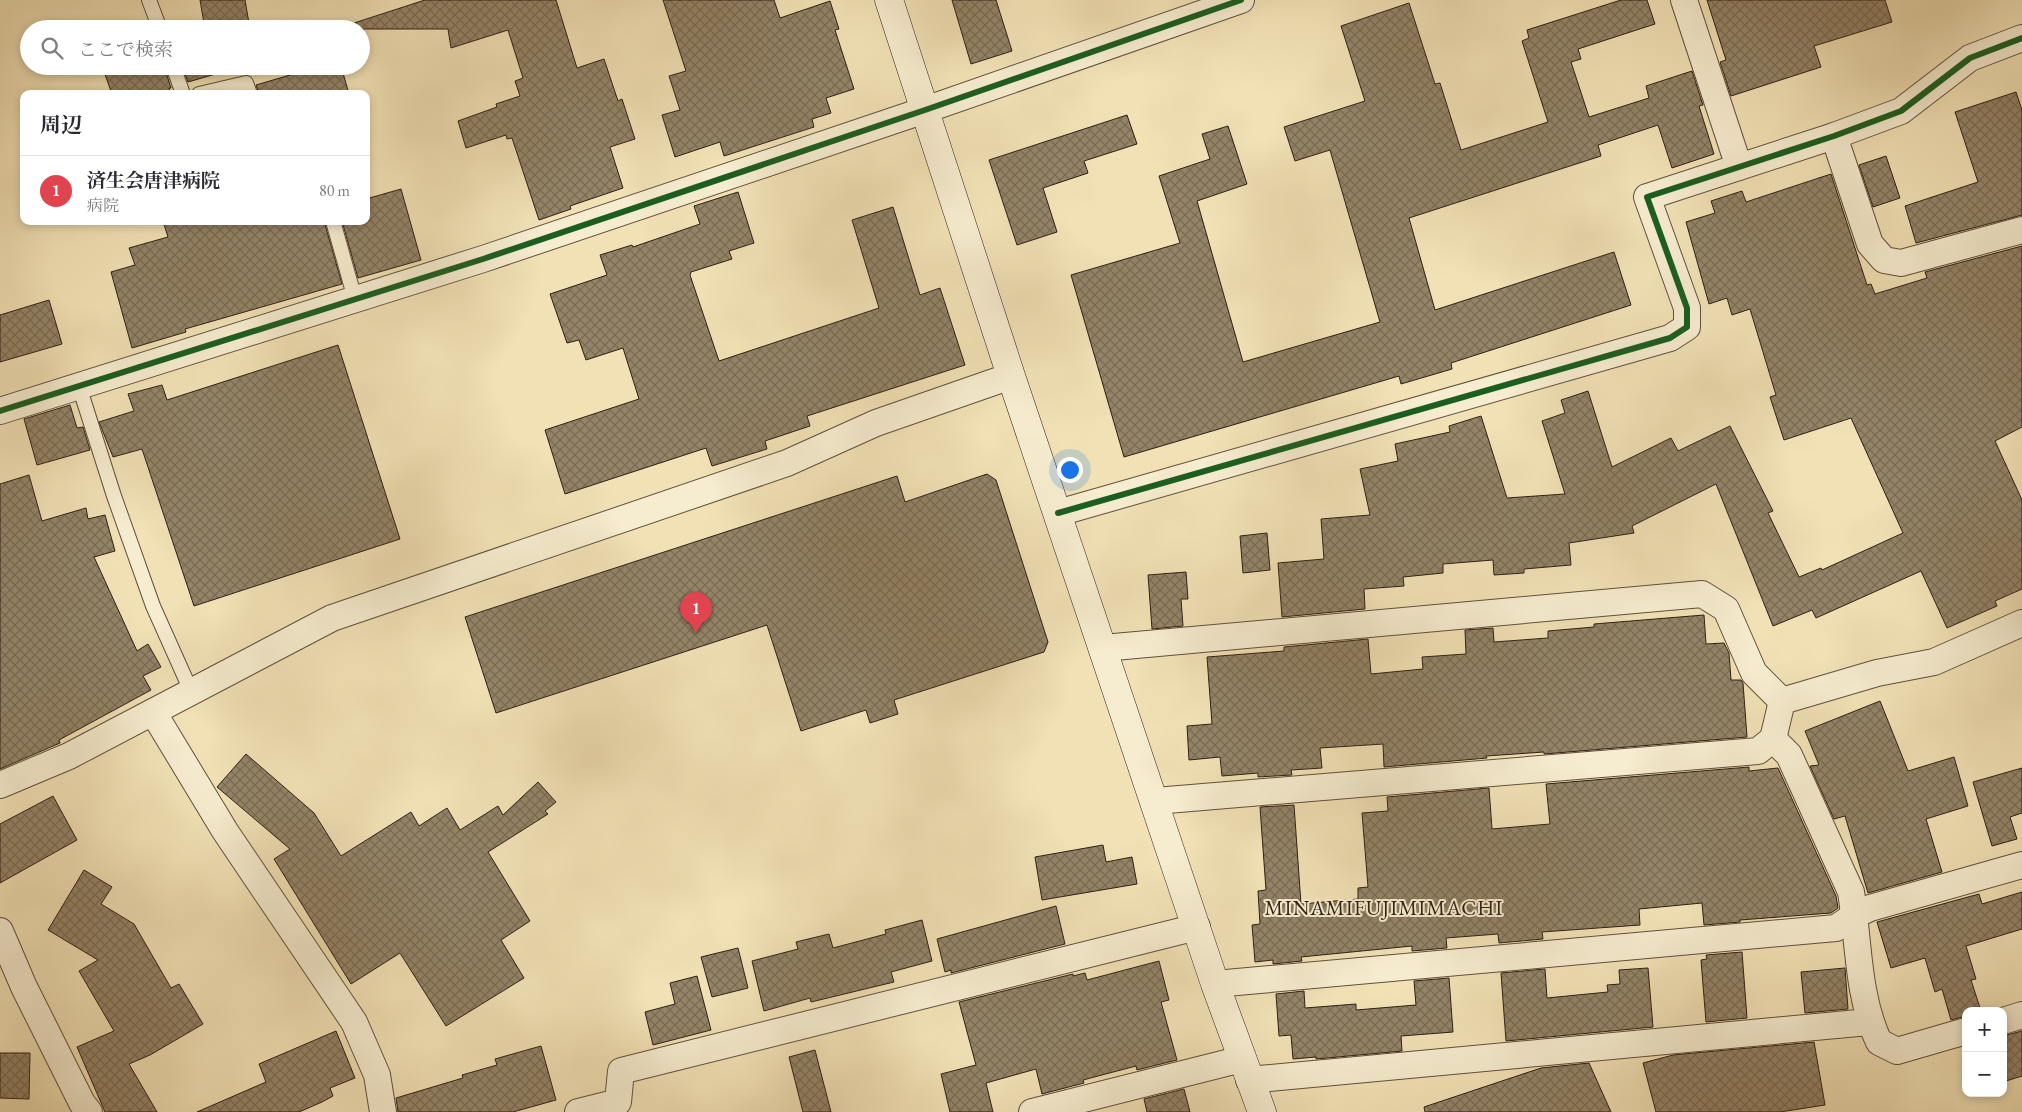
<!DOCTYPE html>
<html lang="ja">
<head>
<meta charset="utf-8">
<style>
  :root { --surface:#fff; --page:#f2f2f3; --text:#2b2b33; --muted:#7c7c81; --line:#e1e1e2; --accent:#2563eb }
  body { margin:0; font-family:"EB Garamond","Noto Serif JP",serif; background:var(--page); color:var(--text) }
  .controls { position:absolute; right:15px; bottom:15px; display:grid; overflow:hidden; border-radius:10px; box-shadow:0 2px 8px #0003 }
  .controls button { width:45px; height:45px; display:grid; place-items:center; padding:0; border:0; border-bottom:1px solid var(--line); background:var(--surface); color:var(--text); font:25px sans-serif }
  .you { position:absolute; left:1069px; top:469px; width:18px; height:18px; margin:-12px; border:4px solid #fff; border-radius:50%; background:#1a73e8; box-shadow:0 0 0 8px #1a73e833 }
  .badge { display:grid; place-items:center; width:32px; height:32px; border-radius:50%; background:var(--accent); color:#fff; font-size:16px; font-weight:700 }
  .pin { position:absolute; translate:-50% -41px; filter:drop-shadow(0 1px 2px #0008) }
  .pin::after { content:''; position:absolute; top:26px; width:18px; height:15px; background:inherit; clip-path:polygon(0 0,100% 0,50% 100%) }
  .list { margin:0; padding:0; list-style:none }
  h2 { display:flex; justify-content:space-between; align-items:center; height:65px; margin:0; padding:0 20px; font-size:21px }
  h2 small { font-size:16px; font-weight:400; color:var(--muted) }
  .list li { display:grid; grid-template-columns:32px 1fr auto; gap:15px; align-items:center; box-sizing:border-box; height:70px; padding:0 20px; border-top:1px solid var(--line) }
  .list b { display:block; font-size:19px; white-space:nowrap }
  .list p { margin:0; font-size:16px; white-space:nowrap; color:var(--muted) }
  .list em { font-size:16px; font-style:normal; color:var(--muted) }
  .icon { flex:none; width:28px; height:28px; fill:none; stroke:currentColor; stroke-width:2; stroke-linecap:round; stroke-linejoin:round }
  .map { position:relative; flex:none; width:2022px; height:1112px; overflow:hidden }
  .search { position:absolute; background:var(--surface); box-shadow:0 2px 8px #0003; left:20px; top:20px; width:350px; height:55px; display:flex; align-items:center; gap:12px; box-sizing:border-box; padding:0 18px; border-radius:28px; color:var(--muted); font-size:19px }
  .panel { position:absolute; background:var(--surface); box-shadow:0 2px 8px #0003; left:20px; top:90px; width:350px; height:135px; border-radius:10px }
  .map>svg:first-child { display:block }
  .building { fill:url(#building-cross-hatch); stroke:#2f1f14 }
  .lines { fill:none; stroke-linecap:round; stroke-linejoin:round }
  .lane-casing { stroke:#60503c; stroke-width:16 }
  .street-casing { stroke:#60503c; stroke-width:28 }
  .secondary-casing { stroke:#2f1f14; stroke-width:29 }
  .lane { stroke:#f6eccf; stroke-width:14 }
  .street { stroke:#f6eccf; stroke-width:26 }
  .secondary { stroke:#f6eccf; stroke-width:28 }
  .cycleway-casing { stroke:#f6eccf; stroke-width:9 }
  .cycleway { stroke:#1b5e20; stroke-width:6 }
  .labels { text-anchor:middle; stroke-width:4; stroke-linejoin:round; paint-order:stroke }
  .quarter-label { font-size:21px; letter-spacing:1px; fill:#2f1f14; stroke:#f6eccf }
</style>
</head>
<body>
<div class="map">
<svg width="2022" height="1112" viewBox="0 0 2022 1112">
  <defs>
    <pattern id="building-cross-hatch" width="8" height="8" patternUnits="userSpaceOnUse" patternTransform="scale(1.25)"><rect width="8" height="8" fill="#948468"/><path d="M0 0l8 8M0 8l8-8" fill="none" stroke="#796b54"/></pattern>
  </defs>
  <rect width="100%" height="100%" fill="#f1e1b5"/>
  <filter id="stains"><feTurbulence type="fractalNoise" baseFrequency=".004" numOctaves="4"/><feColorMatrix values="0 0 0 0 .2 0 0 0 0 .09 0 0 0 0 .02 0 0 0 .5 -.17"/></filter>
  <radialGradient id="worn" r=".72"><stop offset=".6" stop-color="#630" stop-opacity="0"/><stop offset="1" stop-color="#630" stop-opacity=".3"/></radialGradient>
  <!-- building -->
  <g class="building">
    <polygon points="200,0 245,0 250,29 205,29"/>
    <polygon points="425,0 556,0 577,68 604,59 618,101 622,99 635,139 610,147 623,188 570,206 571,209 539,220 512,138 507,139 506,135 466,148 458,121 497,107 496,104 520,96 515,81 523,78 508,30 451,48 448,29 354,29 354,23"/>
    <polygon points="663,0 774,0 780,18 830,1 839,29 835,30 854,89 826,98 831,113 812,119 814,127 724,156 720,142 675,157 662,115 680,110 669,76 686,71"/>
    <polygon points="952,0 996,0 1012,51 971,64"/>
    <polygon points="1621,0 1647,0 1655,24 1578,49 1581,59 1571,62 1589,117 1649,98 1646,86 1692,71 1703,105 1699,106 1714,154 1672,168 1658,125 1598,145 1601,156 1409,218 1435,310 1614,252 1631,305 1451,363 1452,369 1401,384 1399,376 1124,457 1071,275 1180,243 1159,176 1210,159 1202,134 1228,126 1247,184 1197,201 1243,362 1380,322 1330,150 1295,161 1284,127 1365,101 1341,26 1409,3 1435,84 1440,83 1461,150 1548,122 1522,41 1529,38 1527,30"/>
    <polygon points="1707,0 1885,0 1892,22 1814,46 1821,67 1731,96 1720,62 1726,60"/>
    <polygon points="102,66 164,66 171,88 169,88 171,94 112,94"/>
    <polygon points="182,66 218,66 219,73 188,82"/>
    <polygon points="321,66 341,66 349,94 259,94 256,85"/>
    <polygon points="2016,92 2022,110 2022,215 1916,243 1905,206 1978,182 1955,112"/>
    <polygon points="1127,115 1137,144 1084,161 1088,173 1043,188 1057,232 1017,245 989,160"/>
    <polygon points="1886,156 1900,198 1873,207 1859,165"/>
    <polygon points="1831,174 1867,285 1871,284 1875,294 1927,278 1925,272 2022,246 2022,427 1995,441 2022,500 2022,589 1995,601 1997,606 1947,628 1921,571 1816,618 1812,610 1773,626 1716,484 1632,526 1634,533 1569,543 1571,565 1524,569 1524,573 1494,575 1493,560 1443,564 1443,573 1403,577 1404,586 1364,589 1365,609 1282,617 1278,563 1324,559 1321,519 1370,515 1360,469 1398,461 1395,444 1450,432 1449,426 1481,416 1507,498 1565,494 1542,421 1565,413 1561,400 1588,391 1612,467 1671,438 1678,451 1730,426 1773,511 1768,513 1799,577 1821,568 1822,570 1903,533 1851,418 1784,440 1770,397 1776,395 1750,309 1732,315 1727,298 1709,304 1686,222 1715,213 1711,201 1742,191 1746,202"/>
    <polygon points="401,189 421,260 358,278 342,221 366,221 366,199"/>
    <polygon points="738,192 754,243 729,251 732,259 691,272 690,275 719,361 879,308 852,220 893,207 920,295 940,288 965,365 807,416 810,426 765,441 767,449 712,466 706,448 565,494 545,430 639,399 623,348 586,360 579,340 567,343 550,294 607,275 600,255 632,245 633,247 700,224 694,206"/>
    <polygon points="163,221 324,221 342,284 185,329 186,332 132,348 111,272 135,265 129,248 168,237"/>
    <polygon points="49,300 62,344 0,362 0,315"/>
    <polygon points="338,345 400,539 194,606 142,449 113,457 99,422 134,411 128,394 162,385 167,400"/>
    <polygon points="70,405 77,428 83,427 90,450 37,465 24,419"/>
    <polygon points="987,474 996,480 1048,642 1044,652 894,700 898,714 870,723 866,710 801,731 767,625 496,713 465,617 897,476 905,502"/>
    <polygon points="29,475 42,521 86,508 88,519 105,515 115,551 94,557 137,651 148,644 161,667 143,676 151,690 59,740 60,743 0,769 0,484"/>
    <polygon points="1267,533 1270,570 1243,573 1240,536"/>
    <polygon points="1186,572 1188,599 1181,599 1183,626 1152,629 1148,575"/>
    <polygon points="1704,615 1706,644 1724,643 1729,653 1731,680 1741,680 1743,683 1747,737 1544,754 1544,752 1486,756 1487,758 1384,767 1383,744 1320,748 1322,768 1291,770 1292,775 1258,777 1258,773 1222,776 1220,757 1189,760 1187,726 1212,724 1207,657 1284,651 1284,647 1368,639 1371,674 1423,669 1422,657 1466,654 1465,630 1493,628 1494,642 1548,638 1548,631 1594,627 1594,624"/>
    <polygon points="1880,701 1908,771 1954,757 1968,806 1926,819 1942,872 1868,893 1845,816 1834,819 1810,766 1819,765 1805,731"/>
    <polygon points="246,754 314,813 341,856 411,812 419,826 447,808 460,830 498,806 503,815 538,782 556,802 545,811 548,814 488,852 530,921 501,940 524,978 446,1026 400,953 351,984 274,859 290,849 217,787"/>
    <polygon points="1749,767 1749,771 1778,768 1836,896 1838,908 1831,913 1740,920 1740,922 1704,925 1702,903 1639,909 1640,925 1542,932 1543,939 1499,943 1498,934 1446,938 1447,948 1412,951 1412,946 1301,957 1302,961 1273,964 1273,960 1255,962 1252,925 1260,924 1258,891 1266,890 1260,807 1294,805 1301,904 1358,899 1358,888 1368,887 1362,813 1388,811 1387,797 1489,788 1492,829 1550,824 1546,784"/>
    <polygon points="2022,768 2022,813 2010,817 2017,839 1992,846 1973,782"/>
    <polygon points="53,796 77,840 0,883 0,824"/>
    <polygon points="1103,845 1106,862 1132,857 1137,884 1042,900 1035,857"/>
    <polygon points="84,870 112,887 101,904 134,924 171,988 179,984 203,1024 150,1055 129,1064 157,1112 105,1112 77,1047 114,1031 79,971 98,960 48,930"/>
    <polygon points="2022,892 2022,929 1966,946 1976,979 1971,980 1981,1011 1966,1011 1966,1016 1951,1020 1942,989 1935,992 1925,958 1891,968 1877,922 1979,894 1982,904"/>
    <polygon points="1056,906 1065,944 951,973 951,970 945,972 937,939"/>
    <polygon points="922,920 932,961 891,972 894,982 811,1002 810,998 764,1011 752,961 798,949 796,942 829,934 833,948 886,934 885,930"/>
    <polygon points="738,948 748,988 712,997 701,957"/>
    <polygon points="1742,952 1747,1018 1706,1022 1701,960 1707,959 1706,955"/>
    <polygon points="1159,961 1169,1000 1161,1002 1177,1060 1137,1070 1136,1066 1083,1080 1084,1083 1042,1094 1036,1069 986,1083 993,1112 950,1112 941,1074 976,1065 959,1002 1073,974 1073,976 1085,973 1087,980"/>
    <polygon points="1648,968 1653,1027 1506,1041 1501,973 1545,969 1547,998 1608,992 1607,985 1620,984 1619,970"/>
    <polygon points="1845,968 1848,1009 1805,1013 1801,972"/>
    <polygon points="697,976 711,1030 653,1045 645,1012 675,1004 670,983"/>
    <polygon points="1449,978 1453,1032 1401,1036 1402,1051 1316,1059 1316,1057 1293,1059 1291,1035 1279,1036 1276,994 1304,991 1305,1008 1356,1004 1356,1010 1416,1005 1414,981"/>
    <polygon points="336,1031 355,1078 330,1088 333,1096 322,1102 299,1112 197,1112 266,1082 259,1064"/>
    <polygon points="2022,1031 2022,1076 2003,1082 2003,1036"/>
    <polygon points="1814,1042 1825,1105 1780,1112 1656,1112 1643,1063 1673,1055"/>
    <polygon points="541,1046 556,1100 513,1112 398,1112 396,1098 463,1078 462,1075 497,1065 495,1059"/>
    <polygon points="815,1050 831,1112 803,1112 789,1057"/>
    <polygon points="0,1053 30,1053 29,1099 0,1098"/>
    <polygon points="1589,1063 1611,1112 1425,1112 1424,1107 1541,1068"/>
    <polygon points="1184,1089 1190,1112 1147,1112 1144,1099"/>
  </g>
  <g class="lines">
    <defs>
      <g id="lane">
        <polyline points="149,0 160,29"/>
        <polyline points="173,66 183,94"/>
        <polyline points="199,94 246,83 250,94"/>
        <polyline points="333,221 355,299"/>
        <polyline points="79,386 114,496 153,606 191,691"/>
      </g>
      <g id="street">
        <polyline points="1684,0 1739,167"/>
        <polyline points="1834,136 1870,244 1884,260 1901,263 2022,230"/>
        <polyline points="0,411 483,259 925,110 1241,0"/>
        <polyline points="1058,513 1670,338 1687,327 1687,308 1647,197 1834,136 1901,111 1970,58 2022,38"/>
        <polyline points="1103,648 1702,594 1726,609 1754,673 1782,701"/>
        <polyline points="153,712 225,831 354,1022 377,1075 383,1112"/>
        <polyline points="1773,739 1782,701 1877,673 1934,662 2022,623"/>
        <polyline points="0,785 69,756 332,618 787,463 876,423 1011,376"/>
        <path d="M1155,801l603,-50 15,-12 16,16 62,137c8,50 6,103 28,150l18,9 69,-20"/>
        <polyline points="0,931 24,987 82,1103 89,1112"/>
        <polyline points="1215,984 1836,928 1855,915 1870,908 2022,865"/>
        <polyline points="2003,1021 2022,1015"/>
        <polyline points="1249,1080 1869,1022"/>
        <polyline points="578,1112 618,1102 621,1071 1197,927"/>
        <polyline points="1032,1112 1242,1059"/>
      </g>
      <polyline id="secondary" points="889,0 1011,376 1215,984 1262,1112"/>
    </defs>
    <!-- lane casing -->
    <use href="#lane" class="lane-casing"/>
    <!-- street casing -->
    <use href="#street" class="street-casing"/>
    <!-- secondary casing -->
    <use href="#secondary" class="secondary-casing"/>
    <!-- lane -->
    <use href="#lane" class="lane"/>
    <!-- street -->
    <use href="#street" class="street"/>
    <!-- secondary -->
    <use href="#secondary" class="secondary"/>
    <defs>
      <g id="cycleway">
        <polyline points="0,411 483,259 925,110 1241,0"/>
        <polyline points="1058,513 1670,338 1687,327 1687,308 1647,197 1834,136 1901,111 1970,58 2022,38"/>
      </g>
    </defs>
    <!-- cycleway casing -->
    <use href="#cycleway" class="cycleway-casing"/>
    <!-- cycleway -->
    <use href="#cycleway" class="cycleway"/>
  </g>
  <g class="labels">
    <!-- quarter labels -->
    <g class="quarter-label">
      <text x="1384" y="915">MINAMIFUJIMIMACHI</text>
    </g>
  </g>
  <rect width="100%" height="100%" filter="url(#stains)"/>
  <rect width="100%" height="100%" fill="url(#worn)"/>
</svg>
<div class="controls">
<button>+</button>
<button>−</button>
</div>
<div class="you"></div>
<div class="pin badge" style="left:696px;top:633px;background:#e0444e">1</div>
<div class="search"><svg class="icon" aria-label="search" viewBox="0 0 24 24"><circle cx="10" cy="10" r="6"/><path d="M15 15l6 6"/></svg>ここで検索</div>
<section class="panel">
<h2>周辺<small></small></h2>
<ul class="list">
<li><span class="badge" style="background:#e0444e">1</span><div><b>済生会唐津病院</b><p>病院</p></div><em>80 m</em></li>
</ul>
</section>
</div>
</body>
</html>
